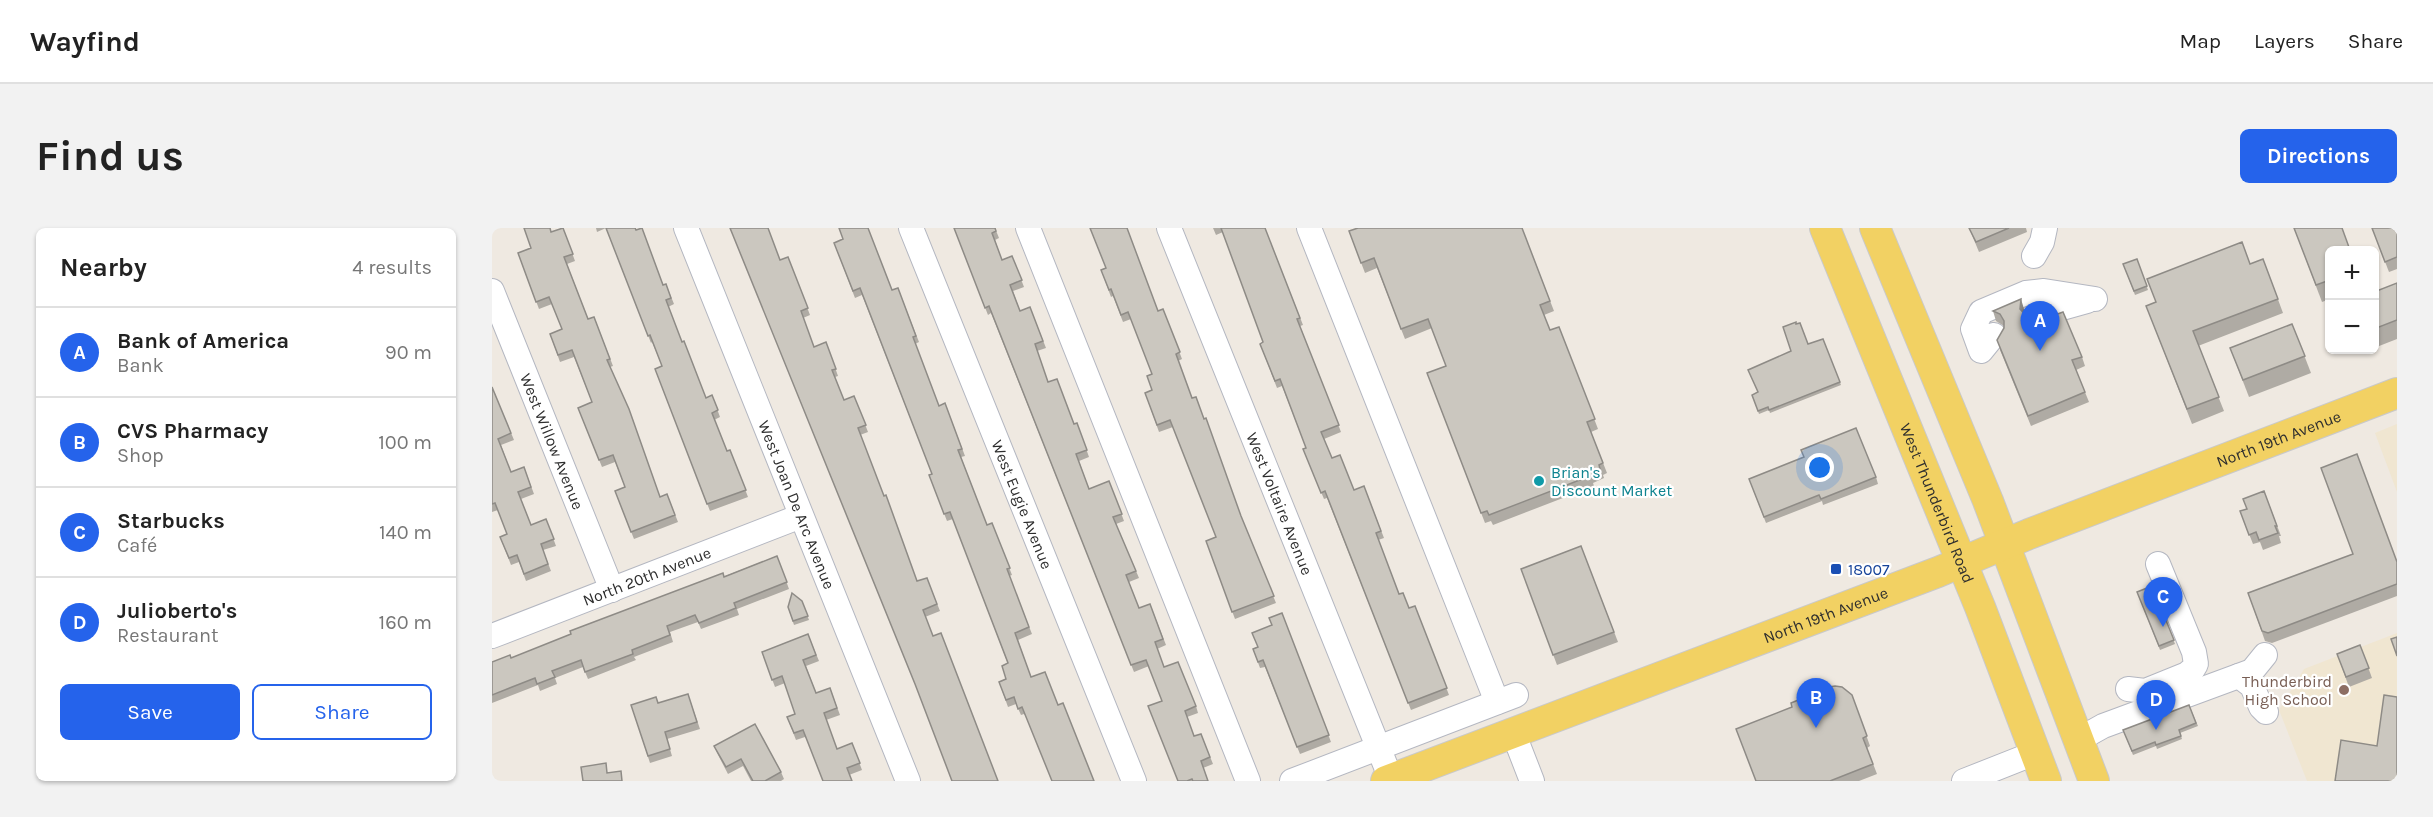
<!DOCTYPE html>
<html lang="en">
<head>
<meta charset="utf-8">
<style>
  :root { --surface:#fff; --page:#f2f2f2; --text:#222; --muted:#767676; --line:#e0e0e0; --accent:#2563eb }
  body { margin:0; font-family:Karla,sans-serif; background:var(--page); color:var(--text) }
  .controls { position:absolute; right:18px; top:18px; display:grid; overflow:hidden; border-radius:9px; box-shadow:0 2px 4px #0004 }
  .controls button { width:54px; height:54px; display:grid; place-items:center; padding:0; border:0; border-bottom:2px solid var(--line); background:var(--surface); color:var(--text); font:30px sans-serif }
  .you { position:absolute; left:1328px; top:240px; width:21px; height:21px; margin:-15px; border:4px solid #fff; border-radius:50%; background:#1a73e8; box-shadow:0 0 0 9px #1a73e833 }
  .badge { display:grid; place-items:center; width:39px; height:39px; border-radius:50%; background:var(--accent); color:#fff; font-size:20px; font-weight:700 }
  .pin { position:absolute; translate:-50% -50px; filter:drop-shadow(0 2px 3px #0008) }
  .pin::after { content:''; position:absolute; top:32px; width:21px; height:18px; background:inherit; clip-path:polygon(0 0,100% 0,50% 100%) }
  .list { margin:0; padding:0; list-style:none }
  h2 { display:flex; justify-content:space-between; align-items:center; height:78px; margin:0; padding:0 24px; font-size:26px }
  h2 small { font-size:20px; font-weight:400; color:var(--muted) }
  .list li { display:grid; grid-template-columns:39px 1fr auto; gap:18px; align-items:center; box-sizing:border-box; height:90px; padding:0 24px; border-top:2px solid var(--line) }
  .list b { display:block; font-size:22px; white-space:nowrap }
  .list p { margin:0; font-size:20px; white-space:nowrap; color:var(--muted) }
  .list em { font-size:20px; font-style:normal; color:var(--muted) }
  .actions { display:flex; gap:12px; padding:18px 24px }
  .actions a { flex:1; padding:14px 0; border:2px solid var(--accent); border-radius:9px; text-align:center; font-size:21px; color:var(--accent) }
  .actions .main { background:var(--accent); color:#fff }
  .map { position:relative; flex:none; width:1905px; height:553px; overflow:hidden; border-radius:9px }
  header { display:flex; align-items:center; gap:36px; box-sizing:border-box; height:84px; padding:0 30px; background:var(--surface); border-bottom:2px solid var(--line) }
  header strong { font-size:28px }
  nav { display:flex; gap:33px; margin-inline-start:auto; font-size:21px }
  .intro { display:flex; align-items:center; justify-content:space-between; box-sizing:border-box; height:144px; padding:0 36px }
  h1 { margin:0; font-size:42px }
  .button { padding:15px 27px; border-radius:9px; background:var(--accent); color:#fff; font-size:21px; font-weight:700 }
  main { display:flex; gap:36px; padding:0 36px }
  aside { flex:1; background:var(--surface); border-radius:9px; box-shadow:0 2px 4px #0004 }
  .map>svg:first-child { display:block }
  .education { fill:#f0e6d1 }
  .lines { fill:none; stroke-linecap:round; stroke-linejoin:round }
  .minor-casing { stroke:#b4b7c1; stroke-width:26 }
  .major-casing { stroke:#c9c9c9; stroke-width:32 }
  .minor { stroke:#fff; stroke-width:24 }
  .major { stroke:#f2d163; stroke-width:30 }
  .wall { fill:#afaba4 }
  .shaded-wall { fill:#8e8b86 }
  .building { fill:#cbc7bf; stroke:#8e8b86; stroke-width:1.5 }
  .culture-dot { fill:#0f9aa8; stroke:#fff; stroke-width:2 }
  .transit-dot { fill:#1a4fb4; stroke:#fff; stroke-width:2 }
  .education-dot { fill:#8d6e63; stroke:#fff; stroke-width:2 }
  .labels { text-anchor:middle; stroke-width:4.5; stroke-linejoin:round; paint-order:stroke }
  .street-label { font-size:16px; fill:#2e2e2e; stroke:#fff }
  .culture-label { font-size:16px; fill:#0d838f; stroke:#fff; text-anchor:start }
  .transit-label { font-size:16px; fill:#164399; stroke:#fff; text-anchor:start }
  .education-label { font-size:16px; fill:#785e54; stroke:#fff; text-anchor:end }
</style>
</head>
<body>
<header>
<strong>Wayfind</strong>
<nav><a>Map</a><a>Layers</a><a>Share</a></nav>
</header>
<div class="intro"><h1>Find us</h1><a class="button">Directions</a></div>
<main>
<aside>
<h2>Nearby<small>4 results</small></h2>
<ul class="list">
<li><span class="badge">A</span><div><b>Bank of America</b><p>Bank</p></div><em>90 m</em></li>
<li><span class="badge">B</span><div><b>CVS Pharmacy</b><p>Shop</p></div><em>100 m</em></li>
<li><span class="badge">C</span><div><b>Starbucks</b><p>Café</p></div><em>140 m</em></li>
<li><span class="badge">D</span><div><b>Julioberto's</b><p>Restaurant</p></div><em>160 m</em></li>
</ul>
<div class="actions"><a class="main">Save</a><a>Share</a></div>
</aside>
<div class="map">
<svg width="1905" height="553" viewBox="0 0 1905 553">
  <rect width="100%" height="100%" fill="#efe9e1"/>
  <!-- education -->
  <g class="education">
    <polygon points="1905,196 1905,264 1883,205"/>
    <polygon points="1905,405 1905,553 1815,553 1787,482 1812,441"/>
  </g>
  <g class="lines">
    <defs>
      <g id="minor">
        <path id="s1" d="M194,0l222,553"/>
        <path id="s2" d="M419,0l223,553"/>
        <polyline points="536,0 756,553"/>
        <path id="s3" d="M677,0l222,551"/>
        <polyline points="817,0 1005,474"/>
        <polyline points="1542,28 1550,14 1553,0"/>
        <path id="s4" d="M0,63l120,299"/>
        <polyline points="1545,87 1595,73"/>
        <polyline points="1502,107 1489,123 1481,101 1489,84 1534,65 1552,63 1603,71"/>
        <path id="s5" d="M0,408l309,-120"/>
        <polyline points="1747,448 1760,458 1769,479 1774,484"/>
        <polyline points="1636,461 1653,463 1695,446 1701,441 1704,436 1702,424 1666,336"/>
        <polyline points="1021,504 1040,553"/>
        <polyline points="1586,512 1611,498 1760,443 1773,427"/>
        <polyline points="800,553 1024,467"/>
        <polyline points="1472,553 1543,525"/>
      </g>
      <g id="major">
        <path id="s6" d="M1333,0l155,379 66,174"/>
        <polyline points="1383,0 1496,273 1602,553"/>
        <path id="s7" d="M894,553l552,-209 91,-38 368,-141"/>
      </g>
    </defs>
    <!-- minor casing -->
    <use href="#minor" class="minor-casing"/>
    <!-- major casing -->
    <use href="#major" class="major-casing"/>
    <!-- minor -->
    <use href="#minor" class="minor"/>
    <!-- major -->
    <use href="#major" class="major"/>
  </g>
  <!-- wall -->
  <g class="wall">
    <polygon points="71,0 83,33 75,36 96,91 102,89 121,138 118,139 168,269 175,266 186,294 142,311 123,263 133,259 123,234 110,239 86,180 100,174 82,129 68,134 58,106 70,101 60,76 47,81 26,25 39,20 59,4"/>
    <polygon points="104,0 143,0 171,57 174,56 182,76 176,79 190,114 214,170 220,167 228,189 222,192 235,223 238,222 256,269 218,283 163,141 170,138 160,114 159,115 114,0 105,4"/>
    <polygon points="462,0 503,0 507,10 503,12 510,32 520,28 532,59 521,63 528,83 538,79 554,120 545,123 556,154 582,196 585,195 597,229 587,233 597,261 617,253 632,293 624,296 647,350 637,354 647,380 658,376 674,417 665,421 672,439 704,478 706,485 695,489 702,508 709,506 721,536 711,540 716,553 686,553 670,473 657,438 642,444 499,85 496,87"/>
    <polygon points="721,0 773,0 811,97 808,98 849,204 832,211 840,230 862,262 872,258 892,310 886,312 907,366 917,380 923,378 957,467 919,482 835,270 832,271 814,228 814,220 790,158 785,160 768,116 771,114 731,4 724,7"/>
    <polygon points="1030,0 1062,83 1052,87 1058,102 1067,99 1106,201 1099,204 1115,245 1111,247 1112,250 1101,255 1102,258 1001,297 999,293 993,295 935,145 954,138 940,100 913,111 885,40 873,45 857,3"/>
    <polygon points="1477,0 1534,0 1535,4 1487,24"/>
    <polygon points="1802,0 1838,22 1838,71 1830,74"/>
    <polygon points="1880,0 1905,0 1905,41 1897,44"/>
    <polygon points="342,15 400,62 406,60 427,114 423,116 447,178 453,175 473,228 469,229 495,297 500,295 520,347 517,348 540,406 526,412 539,449 566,477 602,553 532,486 529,487 524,476 516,479 507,454 514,451 516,436 461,291 455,293 437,247 440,246 370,67 363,70"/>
    <polygon points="296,29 318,87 311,90 322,119 334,114 346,148 343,149 352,172 362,168 376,204 368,207 425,353 435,350 448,383 433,389 426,462 288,32"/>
    <polygon points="1645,31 1656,62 1643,67 1631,36"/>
    <polygon points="1771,31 1791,85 1706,118 1732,183 1700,196 1660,93 1758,36"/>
    <polygon points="614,40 666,83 671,81 690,131 686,133 700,170 784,375 743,391 714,313 724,309 681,199 667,204 653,165 660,162 660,146 639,91 631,94 621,68 619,69 609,42"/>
    <polygon points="1905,55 1905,111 1882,120 1882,64"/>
    <polygon points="1532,81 1532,86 1537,91 1547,93 1590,129 1593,138 1584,142 1597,174 1539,198 1508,122 1512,98 1504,93 1501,83"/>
    <polygon points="1800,96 1819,145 1757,169 1738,120"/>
    <polygon points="1331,111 1349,157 1278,185 1277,182 1267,186 1260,167 1265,165 1316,116"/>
    <polygon points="0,159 22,212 9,217 19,244 32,239 42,266 29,271 39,297 54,291 64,318 51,322 59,343 34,353 27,334 19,337 8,309 15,306 6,282 0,284"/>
    <polygon points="1384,249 1386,256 1331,277 1330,273 1274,295 1257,251"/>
    <polygon points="1772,263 1789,308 1787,308 1789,315 1771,322 1768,314 1761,316 1748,283 1755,281"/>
    <polygon points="1089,318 1126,414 1065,437 1029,341"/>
    <polygon points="285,328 297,361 245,381 247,387 209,401 206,394 178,404 181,414 142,429 144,432 96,451 91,439 63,450 65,456 48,463 46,457 0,475 0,434 19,430"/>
    <polygon points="1905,334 1905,368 1780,415 1773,413 1756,365"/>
    <polygon points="1660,358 1683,416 1668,422 1645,364"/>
    <polygon points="310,373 317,392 302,397 296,379"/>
    <polygon points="790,385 839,514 808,526 773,439 768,440 761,421 765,419 780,397"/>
    <polygon points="316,406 327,433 314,438 324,465 338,460 348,487 334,492 345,521 360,515 370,542 357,547 313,509 304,512 295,489 303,486 293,455 283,459 270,424"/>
    <polygon points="1868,417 1880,450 1857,459 1845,426"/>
    <polygon points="196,466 208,501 175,511 180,528 158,535 139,477 166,475"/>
    <polygon points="1360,467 1378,518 1375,520 1385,546 1367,553 1264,553"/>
    <polygon points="1697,477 1706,498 1688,505 1690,511 1665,521 1664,518 1641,527 1631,502"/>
    <polygon points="222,518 289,544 292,551 289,553 259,553 251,538 236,546 225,525"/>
  </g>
  <!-- shaded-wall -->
  <polygon class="shaded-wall" points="1529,71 1532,81 1532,91 1528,81"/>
  <!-- building -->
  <g class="building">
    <polygon points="32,0 58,0 59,4 71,0 81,26 72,29 96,91 102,89 118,131 115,132 137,181 168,269 175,266 183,287 139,304 123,263 133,259 121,227 107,232 86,180 100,174 80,122 66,127 58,106 70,101 57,69 44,74 26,25 39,20"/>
    <polygon points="114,0 143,0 144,2 150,0 171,57 174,56 179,70 174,72 190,114 192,113 214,170 220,167 226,182 220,185 235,223 238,222 254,262 215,276 163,141 170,138 158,107 156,108"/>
    <polygon points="238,0 276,0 288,32 296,29 316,80 309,83 322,119 334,114 344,141 340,142 352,172 362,168 374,197 366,200 392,268 394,267 425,353 435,350 445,376 431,382 441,408 449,405 506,553 460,553 423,456"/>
    <polygon points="347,0 376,0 400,62 406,60 424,108 421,109 447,178 453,175 470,221 466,222 495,297 500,295 518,340 515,341 537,399 523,405 539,449 553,444 566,477 571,475 602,553 560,553 530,479 526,481 522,469 514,472 507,454 514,451 510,438 516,435 458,284 452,286 437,247 440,246 368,60 361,63 342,15 351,11"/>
    <polygon points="462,0 503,0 504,3 500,5 510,32 520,28 530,52 518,57 528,83 538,79 551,113 543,116 556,154 565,151 582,196 585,195 595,222 584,226 597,261 617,253 630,286 621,289 644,343 634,347 647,380 658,376 671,411 663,414 672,439 686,434 704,478 693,483 702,508 709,506 718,529 709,533 716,553 701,553 700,551 695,553 686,553 656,478 670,473 654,432 639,437 497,78 493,80"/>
    <polygon points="598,0 635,0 666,83 671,81 688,124 684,126 700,170 704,169 712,191 714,190 749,288 782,368 740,384 714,313 724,309 678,192 665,197 653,165 660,162 655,148 660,146 636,84 629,87 619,61 617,62 609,42 614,40"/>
    <polygon points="729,0 773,0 808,90 805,91 847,197 829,204 840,230 848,227 862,262 872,258 889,303 884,305 907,366 911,365 917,380 923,378 955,460 916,475 833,263 829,265 811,221 814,220 788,151 783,153 768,116 771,114"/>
    <polygon points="866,0 1030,0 1058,73 1048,77 1058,102 1067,99 1103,191 1095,194 1111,235 1107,237 1108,241 1097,245 1098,248 997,287 995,283 989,285 935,145 954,138 936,91 909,101 882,30 869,35 857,3"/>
    <polygon points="1477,0 1517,0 1484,14"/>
    <polygon points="1802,0 1850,0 1858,22 1838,22 1838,52 1824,57"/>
    <polygon points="1880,0 1905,0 1905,29 1893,34"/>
    <polygon points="1750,14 1758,36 1771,31 1786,71 1701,103 1727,169 1695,181 1654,78 1664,74 1655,51"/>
    <polygon points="1645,31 1655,58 1642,63 1631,36"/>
    <polygon points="1905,55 1905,92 1882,101 1882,64"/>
    <polygon points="1529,71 1528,81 1537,91 1547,90 1547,93 1571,84 1590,129 1580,132 1593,164 1536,188 1505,112 1512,100 1512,93 1508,86 1501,83"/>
    <polygon points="1304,94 1304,96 1308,95 1316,116 1331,111 1348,154 1277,182 1276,179 1266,183 1260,167 1266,164 1256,142 1299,123 1291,99"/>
    <polygon points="1800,96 1813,128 1751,152 1738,120"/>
    <polygon points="0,159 19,205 6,211 19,244 32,239 39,259 26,264 39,297 54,291 62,311 49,316 56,336 32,346 25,327 17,330 8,309 15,306 3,275 0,276"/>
    <polygon points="1364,200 1384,249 1329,271 1327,267 1272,289 1257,251 1312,229 1309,222"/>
    <polygon points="1865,226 1905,334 1905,356 1776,405 1770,403 1756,365 1861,326 1829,240"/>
    <polygon points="1772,263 1785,298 1783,298 1786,305 1767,312 1764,304 1757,307 1748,283 1755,281 1751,271"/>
    <polygon points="1089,318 1122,404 1061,427 1029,341"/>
    <polygon points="285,328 295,354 242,375 244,380 207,395 203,387 175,398 178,407 140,422 141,426 93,444 89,432 60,443 63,449 45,456 43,450 0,467 0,434 18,427 19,430 79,406 78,403 231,345 232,349"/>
    <polygon points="1660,358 1682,412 1667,418 1645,364"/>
    <polygon points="300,365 310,373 316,388 301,393 296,379"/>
    <polygon points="790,385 837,507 805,519 771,432 766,434 761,421 766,419 760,405 780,397 777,390"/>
    <polygon points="316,406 324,427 311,432 324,465 338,460 345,480 332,485 345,521 360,515 368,535 355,540 360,553 331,553 311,502 302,505 295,489 303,486 290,448 280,452 270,424"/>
    <polygon points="1905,409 1905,428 1899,411"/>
    <polygon points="1868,417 1877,440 1854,449 1845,426"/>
    <polygon points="1343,458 1350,459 1360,467 1375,508 1371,510 1381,536 1338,553 1264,553 1244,501 1300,479 1299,475 1331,462 1331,460"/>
    <polygon points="196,466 205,494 173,504 178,521 156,528 139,477 164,469 166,475"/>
    <polygon points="1892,467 1905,469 1905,553 1843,553 1849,512 1885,518"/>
    <polygon points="1697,477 1704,495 1687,502 1689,508 1664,517 1663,514 1640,523 1631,502"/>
    <polygon points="263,496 289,544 273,553 261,553 249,531 234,539 222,518"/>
    <polygon points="114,535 115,545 129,543 130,553 91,553 89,539"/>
  </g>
  <!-- markers -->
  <circle class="culture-dot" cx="1047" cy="253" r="6"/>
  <rect class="transit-dot" x="1338" y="335" width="12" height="12" rx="3"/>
  <circle class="education-dot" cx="1852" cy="462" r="6"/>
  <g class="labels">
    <!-- street labels -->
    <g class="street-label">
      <text dy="6" stroke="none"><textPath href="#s7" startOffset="956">North 19th Avenue</textPath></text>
      <text dy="6" stroke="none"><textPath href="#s4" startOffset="162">West Willow Avenue</textPath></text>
      <text dy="6" stroke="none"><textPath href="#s3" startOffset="297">West Voltaire Avenue</textPath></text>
      <text dy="6" stroke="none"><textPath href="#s2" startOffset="298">West Eugie Avenue</textPath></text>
      <text dy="6" stroke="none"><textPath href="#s6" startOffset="297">West Thunderbird Road</textPath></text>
      <text dy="6" stroke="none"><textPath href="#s1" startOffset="298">West Joan De Arc Avenue</textPath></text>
      <text dy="6" stroke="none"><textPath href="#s5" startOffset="166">North 20th Avenue</textPath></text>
      <text dy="6" stroke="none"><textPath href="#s7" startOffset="470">North 19th Avenue</textPath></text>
    </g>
    <!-- culture labels -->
    <g class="culture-label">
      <text x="1059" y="250">Brian's<tspan x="1059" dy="18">Discount Market</tspan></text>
    </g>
    <!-- transit labels -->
    <g class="transit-label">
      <text x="1356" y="347">18007</text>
    </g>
    <!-- education labels -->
    <g class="education-label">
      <text x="1840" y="459">Thunderbird<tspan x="1840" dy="18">High School</tspan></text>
    </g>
  </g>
</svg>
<div class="controls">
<button>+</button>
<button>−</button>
</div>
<div class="you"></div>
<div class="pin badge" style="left:1548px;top:123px">A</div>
<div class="pin badge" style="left:1324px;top:500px">B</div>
<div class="pin badge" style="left:1671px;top:399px">C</div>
<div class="pin badge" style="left:1664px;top:502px">D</div>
</div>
</main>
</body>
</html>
